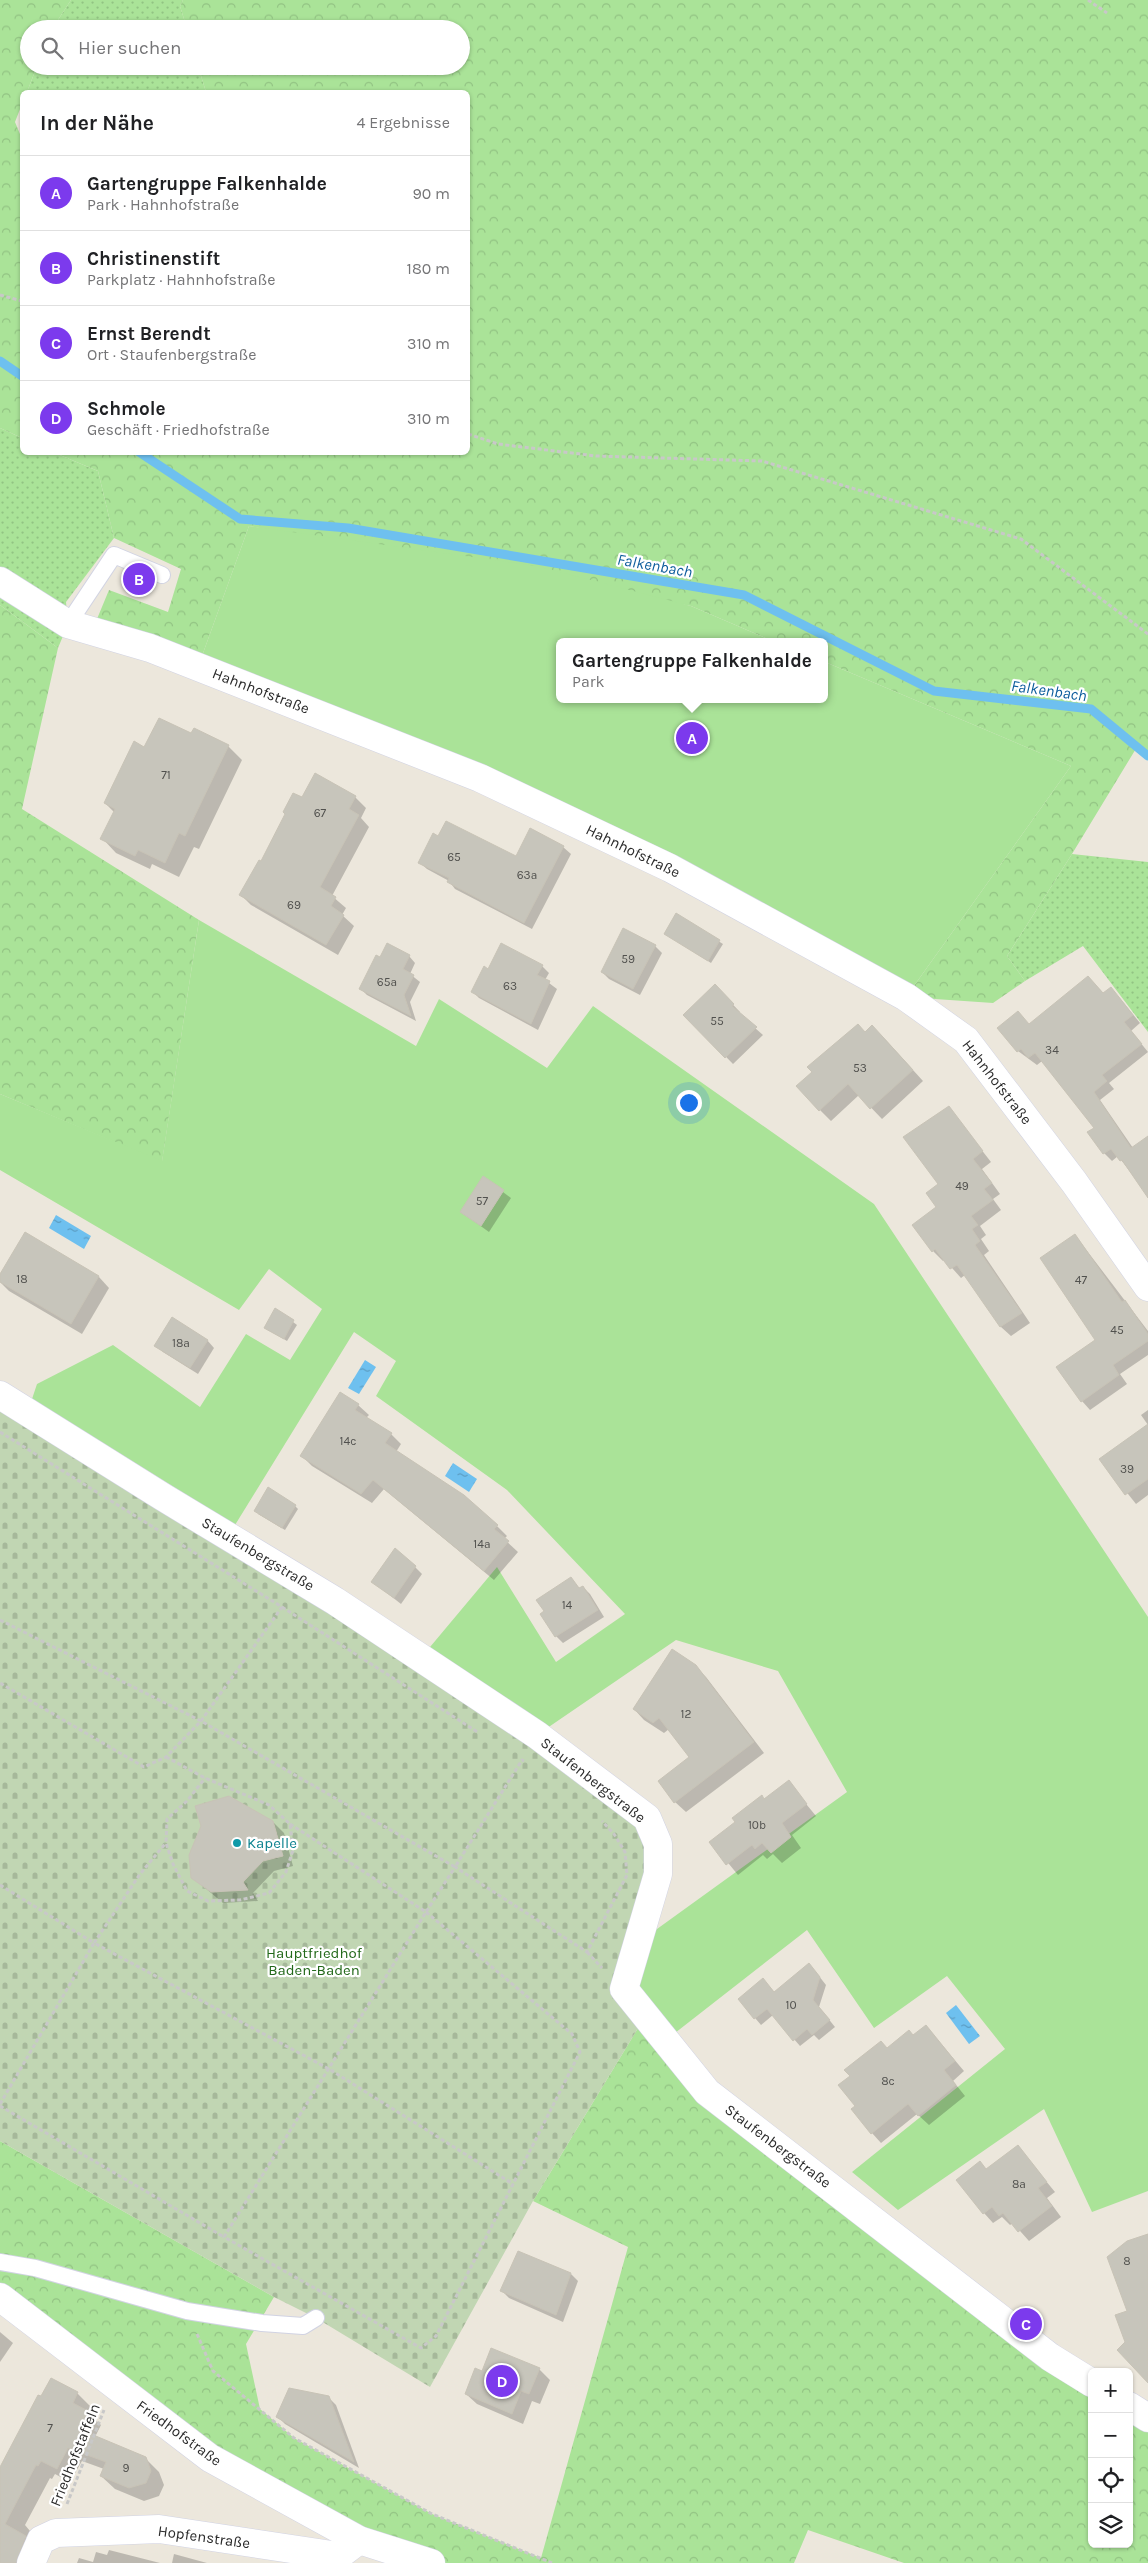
<!DOCTYPE html>
<html lang="de">
<head>
<meta charset="utf-8">
<style>
  :root { --surface:#fff; --page:#f6f6f6; --text:#202124; --muted:#757577; --line:#e0e0e0; --accent:#7c3aed }
  body { margin:0; font-family:Karla,sans-serif; background:var(--page); color:var(--text) }
  .controls { position:absolute; right:15px; bottom:15px; display:grid; overflow:hidden; border-radius:8px; box-shadow:0 1px 4px #0004 }
  .controls button { width:45px; height:45px; display:grid; place-items:center; padding:0; border:0; border-bottom:1px solid var(--line); background:var(--surface); color:var(--text); font:25px sans-serif }
  .you { position:absolute; left:688px; top:1102px; width:18px; height:18px; margin:-12px; border:4px solid #fff; border-radius:50%; background:#1a73e8; box-shadow:0 0 0 8px #1a73e833 }
  .badge { display:grid; place-items:center; width:32px; height:32px; border-radius:50%; background:var(--accent); color:#fff; font-size:16px; font-weight:700 }
  .pin { position:absolute; translate:-50% -50%; border:2px solid #fff; box-shadow:0 1px 5px #0006 }
  .popup { position:absolute; left:556px; top:638px; width:272px; height:65px; box-sizing:border-box; display:grid; place-content:center; border-radius:8px; background:var(--surface); filter:drop-shadow(0 1px 4px #0005); font-size:16px; white-space:nowrap; color:var(--muted) }
  .popup b { font-size:19px; color:var(--text) }
  .popup::after { content:''; position:absolute; left:50%; top:100%; margin-left:-10px; border:10px solid transparent; border-top-color:var(--surface) }
  .list { margin:0; padding:0; list-style:none }
  h2 { display:flex; justify-content:space-between; align-items:center; height:65px; margin:0; padding:0 20px; font-size:21px }
  h2 small { font-size:16px; font-weight:400; color:var(--muted) }
  .list li { display:grid; grid-template-columns:32px 1fr auto; gap:15px; align-items:center; box-sizing:border-box; height:75px; padding:0 20px; border-top:1px solid var(--line) }
  .list b { display:block; font-size:19px; white-space:nowrap }
  .list p { margin:0; font-size:16px; white-space:nowrap; color:var(--muted) }
  .list em { font-size:16px; font-style:normal; color:var(--muted) }
  .icon { flex:none; width:28px; height:28px; fill:none; stroke:currentColor; stroke-width:2; stroke-linecap:round; stroke-linejoin:round }
  .map { position:relative; flex:none; width:1148px; height:2563px; overflow:hidden }
  .search { position:absolute; background:var(--surface); box-shadow:0 1px 4px #0004; left:20px; top:20px; width:450px; height:55px; display:flex; align-items:center; gap:12px; box-sizing:border-box; padding:0 18px; border-radius:28px; color:var(--muted); font-size:19px }
  .panel { position:absolute; background:var(--surface); box-shadow:0 1px 4px #0004; left:20px; top:90px; width:450px; height:365px; border-radius:8px }
  .map>svg:first-child { display:block }
  .grass { fill:url(#grass-dots) }
  .forest { fill:url(#forest-crowns) }
  .cemetery { fill:url(#cemetery-stones) }
  .garden { fill:#aae398 }
  .water { fill:url(#water-ripples) }
  .shadow { fill:#0003 }
  .lines { fill:none; stroke-linecap:round; stroke-linejoin:round }
  .stream { stroke:#6ec0ef; stroke-width:9 }
  .building { fill:#c7c5bb; stroke:#c8c3b6 }
  .service-casing { stroke:#d1d3e3; stroke-width:18 }
  .minor-casing { stroke:#d1d3e3; stroke-width:29 }
  .path { stroke:#c8c8c8; stroke-width:3; stroke-dasharray:4 2.5; stroke-linecap:butt }
  .service { stroke:#fff; stroke-width:16 }
  .minor { stroke:#fff; stroke-width:28 }
  .culture-dot { fill:#0f9aa8; stroke:#fff; stroke-width:2 }
  .labels { text-anchor:middle; stroke-width:4.5; stroke-linejoin:round; paint-order:stroke }
  .number-label { font-size:12px; fill:#51514e }
  .street-label { font-size:15px; fill:#2a2a2a; stroke:#fff }
  .culture-label { font-size:15px; fill:#0d838f; stroke:#fff; text-anchor:start }
  .park-label { font-size:15px; fill:#226819; stroke:#fff }
  .water-label { font-size:16px; font-style:italic; fill:#0c5c9c; stroke:#fff }
</style>
</head>
<body>
<div class="map">
<svg width="1148" height="2563" viewBox="0 0 1148 2563">
  <defs>
    <pattern id="grass-dots" width="8" height="8" patternUnits="userSpaceOnUse" patternTransform="scale(1.25)"><rect width="8" height="8" fill="#aae398"/><path d="M2 2h.1M6 6h.1" fill="none" stroke="#92c383" stroke-width="1.8" stroke-linecap="round"/></pattern>
    <pattern id="forest-crowns" width="20" height="18" patternUnits="userSpaceOnUse" patternTransform="scale(1.25)"><rect width="20" height="18" fill="#aae398"/><path d="M2 6a3 3 0 1 1 6 0M12 15a3 3 0 1 1 6 0" fill="none" stroke="#92c383"/></pattern>
    <pattern id="cemetery-stones" width="16" height="16" patternUnits="userSpaceOnUse" patternTransform="scale(1.25)"><rect width="16" height="16" fill="#c1d6b3"/><path d="M2 7V4a2 2 0 0 1 4 0v3zM10 15v-3a2 2 0 0 1 4 0v3z" fill="#a6b89a"/></pattern>
    <pattern id="water-ripples" width="26" height="14" patternUnits="userSpaceOnUse" patternTransform="scale(1.25)"><rect width="26" height="14" fill="#6ec0ef"/><path d="M2 4q2-2 4 0t4 0M15 11q2-2 4 0t4 0" fill="none" stroke="#5b9cc2"/></pattern>
  </defs>
  <rect width="100%" height="100%" fill="#ece7dc"/>
  <!-- grass -->
  <g class="grass">
    <polygon points="71,0 183,0 180,6 187,29 52,29"/>
    <polygon points="37,66 198,66 206,92 27,92"/>
    <polygon points="0,428 22,438 22,452 55,453 98,471 114,538 66,602 68,624 58,648 0,605"/>
    <polygon points="1072,854 1148,862 1148,1032 1083,946 1025,981 1007,956"/>
  </g>
  <!-- forest -->
  <g class="forest">
    <polygon points="0,0 71,0 52,29 29,29 29,66 37,66 27,92 22,92 22,104 15,122 22,139 22,438 0,428"/>
    <polygon points="183,0 1148,0 1148,756 1137,747 1072,854 1007,956 1025,981 993,1003 906,997 1071,766 825,662 824,642 775,642 691,606 249,526 198,667 92,631 109,590 168,612 181,569 114,538 98,471 55,453 468,452 468,92 206,92 198,66 461,66 461,29 187,29 180,6"/>
    <polygon points="0,605 58,648 22,809 199,920 162,1162 0,1094"/>
    <polygon points="646,2015 707,2092 1092,2378 1092,2544 1129,2544 1129,2405 1148,2418 1148,2563 904,2563 808,2530 794,2563 420,2563 361,2545 0,2297 0,2141 274,2297 246,2344 260,2409 294,2438 432,2514 541,2558 628,2247 533,2201"/>
  </g>
  <!-- cemetery -->
  <polygon class="cemetery" points="0,1395 647,1818 646,2015 533,2201 430,2387 316,2318 274,2297 0,2141"/>
  <!-- garden -->
  <g class="garden">
    <polygon points="249,526 537,566 691,606 775,642 560,642 560,699 824,699 825,662 1071,766 906,997 670,868 198,667"/>
    <polygon points="199,920 416,1046 439,999 547,1068 593,1006 874,1204 1148,1617 1148,2191 1092,2212 1044,2109 898,2210 852,2172 1005,2049 947,1976 874,2028 807,1930 666,2040 624,1989 639,1942 847,1792 778,1671 676,1640 537,1735 420,1659 497,1567 556,1662 625,1614 507,1490 376,1396 396,1361 354,1332 235,1525 32,1399 37,1384 113,1345 200,1407 246,1334 290,1360 322,1309 269,1269 239,1310 0,1170 0,1094 162,1161"/>
  </g>
  <!-- water -->
  <g class="water">
    <polygon points="56,1215 91,1236 84,1249 49,1228"/>
    <polygon points="365,1360 376,1367 359,1394 348,1388"/>
    <polygon points="453,1463 477,1479 469,1492 445,1476"/>
    <polygon points="956,2005 980,2036 969,2044 946,2013"/>
  </g>
  <!-- shadow -->
  <g class="shadow">
    <polygon points="228,746 242,760 199,849 194,847 179,877 152,864 150,869 116,853 102,838 114,812 105,803 145,749"/>
    <polygon points="355,797 366,808 361,818 369,827 332,896 346,908 342,915 354,926 338,955 251,905 240,894 302,799"/>
    <polygon points="530,830 563,847 571,854 532,929 455,889 449,881 427,869 419,862 439,838 516,858"/>
    <polygon points="676,915 723,944 711,963 666,934"/>
    <polygon points="655,946 662,953 640,995 609,979 602,972"/>
    <polygon points="409,956 415,963 410,974 420,982 410,1002 416,1021 367,995 360,988 380,959"/>
    <polygon points="542,966 549,973 545,980 557,989 538,1030 479,998 472,991 489,970"/>
    <polygon points="1088,977 1104,994 1118,996 1140,1023 1131,1031 1148,1052 1109,1083 1114,1089 1100,1100 1133,1148 1148,1137 1148,1195 1118,1156 1112,1161 1104,1153 1095,1128 1042,1061 1037,1065 1018,1051 1029,1025"/>
    <polygon points="715,986 740,1012 738,1013 763,1035 733,1064 685,1015"/>
    <polygon points="865,1033 883,1037 923,1081 882,1119 859,1095 831,1121 820,1110"/>
    <polygon points="949,1108 991,1162 982,1169 1000,1194 993,1199 1001,1210 980,1226 986,1235 981,1239 989,1251 984,1255 1030,1323 1011,1336 1001,1327 965,1275 961,1278 944,1259 943,1261 933,1251 914,1226 938,1207"/>
    <polygon points="484,1178 511,1198 489,1232 461,1212"/>
    <polygon points="25,1234 99,1277 109,1288 82,1334 9,1291 0,1282 0,1277"/>
    <polygon points="1075,1235 1148,1331 1148,1355 1120,1374 1127,1384 1090,1410 1082,1401 1097,1340"/>
    <polygon points="276,1309 297,1325 287,1341 265,1328"/>
    <polygon points="207,1340 214,1348 198,1374 163,1352 156,1345"/>
    <polygon points="358,1405 369,1415 366,1418 391,1434 401,1444 396,1452 497,1526 507,1536 504,1539 518,1552 494,1580 384,1489 372,1503 312,1466 302,1456"/>
    <polygon points="1148,1410 1148,1425 1141,1415"/>
    <polygon points="1148,1426 1148,1495 1136,1504 1101,1460"/>
    <polygon points="295,1506 298,1509 285,1530 258,1514"/>
    <polygon points="415,1567 422,1574 401,1604 373,1582"/>
    <polygon points="571,1579 580,1589 583,1587 590,1594 604,1617 563,1643 556,1636"/>
    <polygon points="695,1666 706,1677 764,1753 686,1812 675,1802 690,1758 669,1729 664,1733 644,1720 634,1709"/>
    <polygon points="788,1782 816,1816 792,1835 801,1848 782,1863 773,1854 767,1859 763,1855 738,1875 711,1842"/>
    <polygon points="273,1822 284,1833 293,1866 274,1871 253,1893 258,1901 223,1903 192,1877"/>
    <polygon points="815,1971 826,1985 819,2007 835,2027 819,2040 814,2035 800,2046 773,2015 761,2025 739,1999 769,1986 775,1993"/>
    <polygon points="926,2026 964,2071 953,2081 965,2096 929,2125 917,2114 881,2143 872,2133 857,2107 887,2049 914,2036"/>
    <polygon points="1018,2147 1055,2192 1047,2198 1061,2217 1029,2241 1013,2223 1010,2225 1002,2217 993,2223 984,2213 980,2163 987,2170"/>
    <polygon points="571,2274 578,2281 563,2322 509,2298 502,2291"/>
    <polygon points="0,2332 13,2343 0,2362"/>
    <polygon points="539,2369 550,2380 540,2404 532,2401 523,2424 477,2404 466,2394 482,2373"/>
    <polygon points="51,2379 78,2394 91,2407 88,2413 101,2425 95,2437 145,2458 159,2472 164,2485 159,2496 144,2501 115,2489 101,2476 104,2469 82,2461 70,2482 55,2474 52,2479 50,2478 25,2525 30,2531 26,2538 39,2550 33,2563 0,2563 0,2473"/>
    <polygon points="329,2398 336,2405 359,2468 285,2424 278,2417"/>
    <polygon points="109,2550 160,2563 77,2563 79,2558 93,2562 96,2552 107,2555"/>
    <polygon points="174,2554 207,2563 172,2563"/>
  </g>
  <g class="lines">
    <!-- stream -->
    <g class="stream">
      <polyline points="0,361 22,376"/>
      <polyline points="139,452 240,519 348,528 744,595 934,691 1091,709 1148,756"/>
    </g>
  </g>
  <!-- building -->
  <g class="building">
    <polygon points="159,718 191,733 194,728 229,745 185,836 179,833 165,863 138,850 135,856 100,839 115,809 104,803 134,741 144,747"/>
    <polygon points="315,773 356,796 349,809 359,815 320,887 336,897 331,906 344,915 326,945 239,895 259,860 261,861 285,814 283,812 293,793 302,797"/>
    <polygon points="446,821 516,856 530,828 564,846 524,923 447,882 449,878 418,863 433,833 438,836"/>
    <polygon points="676,913 720,940 708,961 664,934"/>
    <polygon points="623,928 656,945 633,989 601,972"/>
    <polygon points="387,943 410,955 403,969 414,975 404,995 411,1016 359,989 376,955 380,957"/>
    <polygon points="501,943 543,965 537,975 550,981 531,1024 471,992 484,966 488,969"/>
    <polygon points="1088,976 1103,993 1111,987 1133,1015 1124,1022 1142,1044 1102,1075 1107,1081 1094,1092 1131,1148 1148,1136 1148,1198 1122,1160 1120,1161 1111,1149 1103,1154 1087,1132 1094,1128 1035,1053 1028,1058 1021,1049 1017,1052 997,1028 1018,1011 1029,1024"/>
    <polygon points="715,984 734,1004 732,1006 757,1027 725,1058 683,1015"/>
    <polygon points="858,1024 865,1032 872,1025 913,1070 870,1109 848,1084 819,1111 796,1086 812,1072 807,1067"/>
    <polygon points="949,1106 983,1151 973,1159 992,1183 984,1189 993,1200 971,1216 978,1225 972,1229 980,1241 975,1245 1022,1313 1000,1327 957,1265 950,1269 935,1249 932,1252 912,1225 936,1207 926,1193 938,1184 903,1137"/>
    <polygon points="483,1176 504,1190 481,1226 460,1212"/>
    <polygon points="25,1232 99,1276 71,1324 0,1282 0,1274"/>
    <polygon points="1075,1234 1122,1302 1125,1300 1148,1334 1148,1341 1113,1365 1119,1375 1081,1402 1056,1367 1095,1340 1040,1258"/>
    <polygon points="275,1308 294,1320 284,1339 264,1328"/>
    <polygon points="172,1317 208,1340 190,1368 154,1346"/>
    <polygon points="340,1392 359,1404 355,1410 392,1433 385,1443 464,1495 498,1525 494,1529 509,1541 484,1571 373,1480 361,1494 300,1456"/>
    <polygon points="1148,1424 1148,1479 1125,1495 1099,1459"/>
    <polygon points="268,1487 296,1505 282,1528 254,1511"/>
    <polygon points="395,1548 416,1566 394,1598 371,1582"/>
    <polygon points="571,1577 579,1588 583,1586 598,1610 555,1637 540,1614 544,1611 536,1600"/>
    <polygon points="672,1649 696,1665 754,1742 674,1803 658,1781 689,1757 659,1718 653,1723 633,1709"/>
    <polygon points="789,1780 807,1804 782,1823 791,1837 771,1853 762,1843 755,1849 752,1845 726,1865 709,1842 735,1822 732,1818 762,1795 764,1799"/>
    <polygon points="229,1796 273,1821 283,1856 263,1861 243,1882 248,1890 211,1892 191,1878 189,1855 201,1826 195,1806"/>
    <polygon points="809,1963 820,1977 813,2000 830,2020 812,2035 807,2029 793,2041 767,2009 754,2019 738,1999 763,1978 774,1992"/>
    <polygon points="926,2025 955,2061 944,2070 956,2085 918,2116 908,2104 871,2134 851,2109 855,2106 838,2085 850,2076 844,2070 881,2041 887,2048 909,2030 913,2035"/>
    <polygon points="1018,2145 1047,2182 1038,2188 1052,2206 1018,2232 1003,2213 999,2216 992,2207 983,2214 956,2180 980,2161 986,2169"/>
    <polygon points="1148,2234 1148,2383 1117,2350 1125,2342 1115,2315 1127,2311 1107,2257 1127,2241"/>
    <polygon points="518,2251 571,2273 556,2315 500,2291"/>
    <polygon points="491,2348 540,2368 529,2394 521,2391 512,2414 465,2394 475,2368 482,2371"/>
    <polygon points="51,2378 78,2392 73,2403 88,2411 79,2429 146,2457 151,2471 146,2483 129,2488 100,2476 106,2462 68,2448 57,2469 41,2461 38,2466 36,2465 5,2524 26,2536 16,2563 0,2563 0,2467 38,2395 41,2396"/>
    <polygon points="289,2388 329,2396 354,2462 276,2417"/>
  </g>
  <g class="lines">
    <defs>
      <g id="service">
        <polyline points="68,624 114,555 162,575"/>
        <polyline points="0,2262 35,2268 187,2311 262,2323 303,2326 316,2318"/>
      </g>
      <g id="minor">
        <polyline points="0,581 68,624 150,648 480,778 670,868 906,997 966,1040 1074,1182 1148,1287"/>
        <polyline points="0,1395 163,1497 335,1601 537,1735 647,1818 658,1844 658,1874 624,1989 707,2092 1050,2357 1092,2383"/>
        <polyline points="0,2297 210,2458 359,2540 431,2563"/>
        <polyline points="1129,2406 1148,2418"/>
        <polyline points="31,2563 41,2540 56,2533 159,2529 338,2556 359,2540"/>
      </g>
    </defs>
    <!-- service casing -->
    <use href="#service" class="service-casing"/>
    <!-- minor casing -->
    <use href="#minor" class="minor-casing"/>
    <!-- path -->
    <g class="path">
      <polyline points="1088,0 1107,13"/>
      <polyline points="0,295 22,301"/>
      <polyline points="468,434 498,444 596,456 762,461 1021,539 1148,634"/>
      <polyline points="0,1432 282,1607 201,1721 166,1757 144,1767 0,1683"/>
      <polyline points="282,1607 479,1733"/>
      <polyline points="0,1620 201,1721 455,1867 522,1760 524,1761"/>
      <polyline points="166,1757 205,1778 269,1805 290,1824 293,1850 286,1872 269,1893 240,1900 208,1901 187,1891 173,1864 166,1843 167,1819 187,1801 205,1778"/>
      <polyline points="290,1824 426,1912 455,1867 587,1952 627,1875 625,1852 614,1834 602,1821"/>
      <polyline points="0,1885 94,1943 140,1874 165,1844"/>
      <polygon points="426,1912 572,2034 580,2052 436,2336 421,2348 224,2237"/>
      <polyline points="587,1952 602,1968"/>
      <polyline points="0,2104 94,1943 329,2069 513,2184"/>
      <polyline points="0,2106 224,2237"/>
      <polyline points="197,2334 213,2371 294,2438 432,2514 552,2563"/>
      <polyline points="67,2504 104,2410"/>
    </g>
    <!-- service -->
    <use href="#service" class="service"/>
    <!-- minor -->
    <use href="#minor" class="minor"/>
  </g>
  <!-- markers -->
  <circle class="culture-dot" cx="237" cy="1843" r="5"/>
  <g class="labels">
    <!-- number labels -->
    <g class="number-label">
      <text x="166" y="779">71</text>
      <text x="320" y="817">67</text>
      <text x="454" y="861">65</text>
      <text x="527" y="879">63a</text>
      <text x="294" y="909">69</text>
      <text x="628" y="963">59</text>
      <text x="387" y="986">65a</text>
      <text x="510" y="990">63</text>
      <text x="717" y="1025">55</text>
      <text x="1052" y="1054">34</text>
      <text x="860" y="1072">53</text>
      <text x="962" y="1190">49</text>
      <text x="482" y="1205">57</text>
      <text x="22" y="1283">18</text>
      <text x="1081" y="1284">47</text>
      <text x="1117" y="1334">45</text>
      <text x="181" y="1347">18a</text>
      <text x="348" y="1445">14c</text>
      <text x="1127" y="1473">39</text>
      <text x="482" y="1548">14a</text>
      <text x="567" y="1609">14</text>
      <text x="686" y="1718">12</text>
      <text x="757" y="1829">10b</text>
      <text x="791" y="2009">10</text>
      <text x="888" y="2085">8c</text>
      <text x="1019" y="2188">8a</text>
      <text x="1127" y="2265">8</text>
      <text x="50" y="2432">7</text>
      <text x="126" y="2472">9</text>
    </g>
    <!-- street labels -->
    <g class="street-label">
      <text transform="translate(261 691) rotate(21)" y="5">Hahnhofstraße</text>
      <text transform="translate(633 851) rotate(26)" y="5">Hahnhofstraße</text>
      <text transform="translate(997 1082) rotate(52)" y="5">Hahnhofstraße</text>
      <text transform="translate(258 1554) rotate(31)" y="5">Staufenbergstraße</text>
      <text transform="translate(593 1780) rotate(38)" y="5">Staufenbergstraße</text>
      <text transform="translate(778 2146) rotate(37)" y="5">Staufenbergstraße</text>
      <text transform="translate(179 2433) rotate(36)" y="5">Friedhofstraße</text>
      <text transform="translate(75 2455) rotate(-68)" y="5">Friedhofstaffeln</text>
      <text transform="translate(204 2537) rotate(8)" y="5">Hopfenstraße</text>
    </g>
    <!-- culture labels -->
    <g class="culture-label">
      <text x="247" y="1848">Kapelle</text>
    </g>
    <!-- park labels -->
    <g class="park-label">
      <text x="314" y="1958">Hauptfriedhof<tspan x="314" dy="17">Baden-Baden</tspan></text>
    </g>
    <!-- water labels -->
    <g class="water-label">
      <text transform="translate(655 565) rotate(10)" y="6">Falkenbach</text>
      <text transform="translate(1049 690) rotate(8)" y="6">Falkenbach</text>
    </g>
  </g>
</svg>
<div class="controls">
<button>+</button>
<button>−</button>
<button><svg class="icon" aria-label="locate" viewBox="0 0 24 24"><circle cx="12" cy="12" r="6"/><path d="M12 2v4M12 18v4M2 12h4M18 12h4"/></svg></button>
<button><svg class="icon" aria-label="layers" viewBox="0 0 24 24"><path d="M12 4l9 5-9 5-9-5zM3 14l9 5 9-5"/></svg></button>
</div>
<div class="you"></div>
<div class="pin badge" style="left:692px;top:738px">A</div>
<div class="popup"><b>Gartengruppe Falkenhalde</b>Park</div>
<div class="pin badge" style="left:139px;top:579px">B</div>
<div class="pin badge" style="left:1026px;top:2324px">C</div>
<div class="pin badge" style="left:502px;top:2381px">D</div>
<div class="search"><svg class="icon" aria-label="search" viewBox="0 0 24 24"><circle cx="10" cy="10" r="6"/><path d="M15 15l6 6"/></svg>Hier suchen</div>
<section class="panel">
<h2>In der Nähe<small>4 Ergebnisse</small></h2>
<ul class="list">
<li><span class="badge">A</span><div><b>Gartengruppe Falkenhalde</b><p>Park · Hahnhofstraße</p></div><em>90 m</em></li>
<li><span class="badge">B</span><div><b>Christinenstift</b><p>Parkplatz · Hahnhofstraße</p></div><em>180 m</em></li>
<li><span class="badge">C</span><div><b>Ernst Berendt</b><p>Ort · Staufenbergstraße</p></div><em>310 m</em></li>
<li><span class="badge">D</span><div><b>Schmole</b><p>Geschäft · Friedhofstraße</p></div><em>310 m</em></li>
</ul>
</section>
</div>
</body>
</html>
